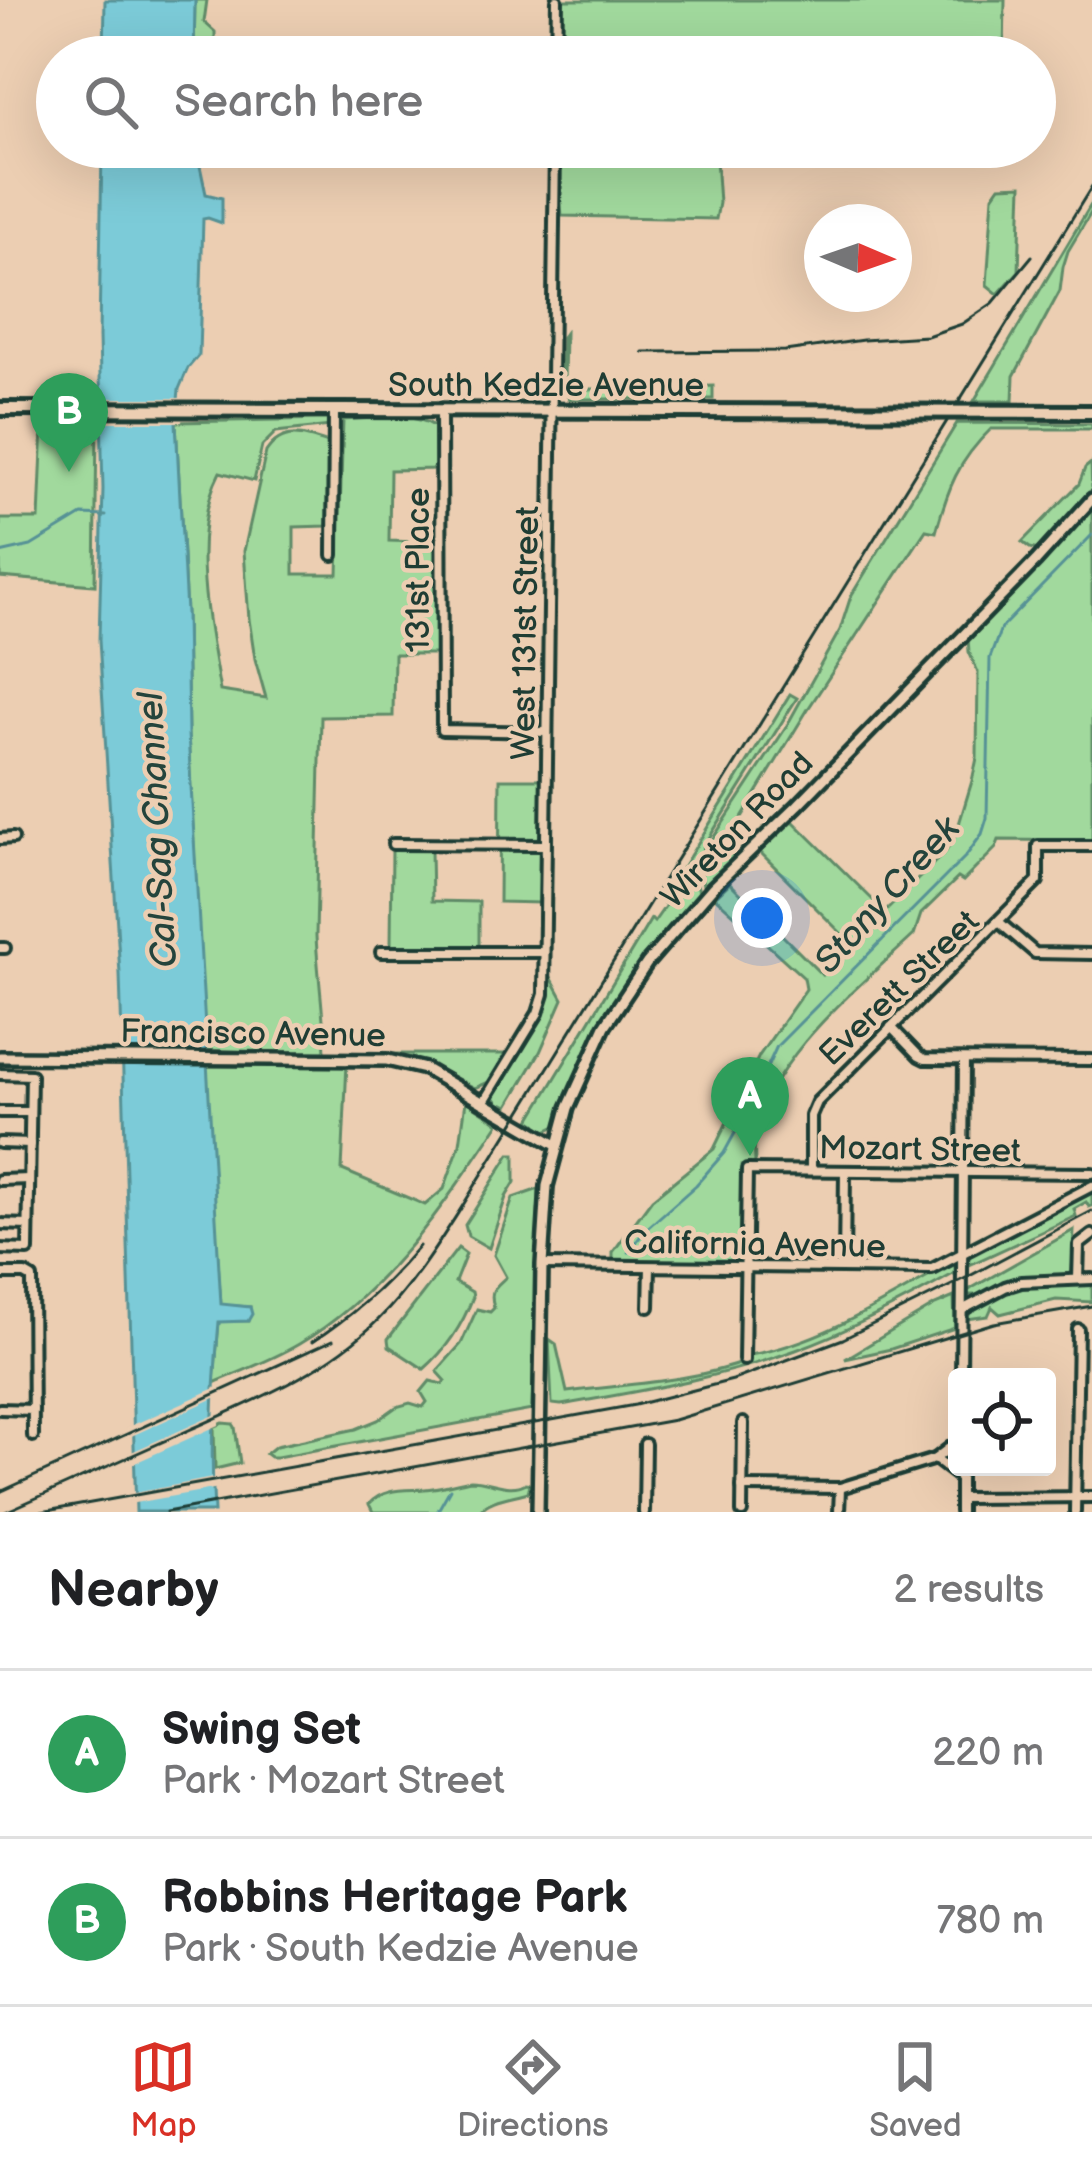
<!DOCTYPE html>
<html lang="en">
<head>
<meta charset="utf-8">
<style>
  :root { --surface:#fff; --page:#f2f2f2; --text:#202124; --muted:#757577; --line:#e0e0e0; --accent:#d93025 }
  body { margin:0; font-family:"Balsamiq Sans",sans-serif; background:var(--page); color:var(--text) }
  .controls { position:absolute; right:36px; bottom:36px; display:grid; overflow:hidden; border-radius:12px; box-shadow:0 12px 48px #0002 }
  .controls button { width:108px; height:108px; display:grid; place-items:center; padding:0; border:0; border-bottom:3px solid var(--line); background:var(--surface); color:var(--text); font:60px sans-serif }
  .compass { position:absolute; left:804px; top:204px; width:108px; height:108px; border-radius:50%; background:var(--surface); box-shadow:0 12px 48px #0002; rotate:92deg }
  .you { position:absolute; left:762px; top:918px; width:42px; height:42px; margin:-30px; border:9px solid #fff; border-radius:50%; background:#1a73e8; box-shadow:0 0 0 18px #1a73e833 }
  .badge { display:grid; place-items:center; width:78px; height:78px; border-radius:50%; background:var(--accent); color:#fff; font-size:39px; font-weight:700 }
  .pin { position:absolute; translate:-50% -99px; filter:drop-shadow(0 3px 6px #0008) }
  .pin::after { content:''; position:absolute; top:63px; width:42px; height:36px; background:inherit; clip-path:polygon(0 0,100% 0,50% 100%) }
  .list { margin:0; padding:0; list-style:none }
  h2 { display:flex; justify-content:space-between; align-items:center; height:156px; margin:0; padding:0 48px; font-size:51px }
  h2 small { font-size:39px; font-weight:400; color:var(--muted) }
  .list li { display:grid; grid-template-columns:78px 1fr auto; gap:36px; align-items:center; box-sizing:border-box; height:168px; padding:0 48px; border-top:3px solid var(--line) }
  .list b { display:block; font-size:45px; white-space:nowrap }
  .list p { margin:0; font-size:39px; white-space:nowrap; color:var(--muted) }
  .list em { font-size:39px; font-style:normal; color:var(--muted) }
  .icon { flex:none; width:66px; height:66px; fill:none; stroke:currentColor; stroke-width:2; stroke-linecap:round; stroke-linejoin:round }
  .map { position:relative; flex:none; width:1092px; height:1512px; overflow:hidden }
  .search { position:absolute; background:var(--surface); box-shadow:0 12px 48px #0002; left:36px; right:36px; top:36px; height:132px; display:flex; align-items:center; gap:30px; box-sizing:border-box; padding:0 42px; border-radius:66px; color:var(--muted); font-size:45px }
  .sheet { height:492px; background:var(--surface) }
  nav { display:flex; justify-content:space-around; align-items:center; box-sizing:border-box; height:168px; border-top:3px solid var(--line); background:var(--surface); font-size:33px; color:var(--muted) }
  nav a { display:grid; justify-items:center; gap:6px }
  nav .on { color:var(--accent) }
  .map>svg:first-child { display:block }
  .green { fill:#a1d99d; stroke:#608b68; stroke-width:3 }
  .water { fill:#7ccbd8; stroke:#579296; stroke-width:3 }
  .pier { fill:#ecceb2 }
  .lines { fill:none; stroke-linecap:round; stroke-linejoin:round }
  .stream { stroke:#579296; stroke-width:3 }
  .minor-casing { stroke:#1f3d34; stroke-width:16 }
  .tertiary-casing { stroke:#1f3d34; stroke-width:18 }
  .secondary-casing { stroke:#1f3d34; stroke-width:20 }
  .minor { stroke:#ecceb2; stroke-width:8 }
  .tertiary { stroke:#ecceb2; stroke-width:9 }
  .secondary { stroke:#ecceb2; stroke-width:10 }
  .rail { stroke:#1f3d34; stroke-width:3 }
  .secondary-bridge-casing { stroke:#1f3d34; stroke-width:20; stroke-linecap:butt }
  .secondary-bridge { stroke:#ecceb2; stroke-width:10 }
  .labels { text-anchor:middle; stroke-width:9; stroke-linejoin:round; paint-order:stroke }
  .street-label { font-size:33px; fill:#1f3d34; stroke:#ecceb2 }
  .water-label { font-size:36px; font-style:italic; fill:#24443c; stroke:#ecceb2 }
</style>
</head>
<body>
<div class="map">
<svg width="1092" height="1512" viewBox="0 0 1092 1512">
  <rect width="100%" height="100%" fill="#ecceb2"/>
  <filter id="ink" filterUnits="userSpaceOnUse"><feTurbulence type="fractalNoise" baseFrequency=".00833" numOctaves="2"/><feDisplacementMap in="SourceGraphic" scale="24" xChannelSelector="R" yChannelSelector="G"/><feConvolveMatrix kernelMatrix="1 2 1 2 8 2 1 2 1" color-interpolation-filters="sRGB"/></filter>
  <g filter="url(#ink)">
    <!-- green -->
    <g class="green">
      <polygon points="195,0 207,0 204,22 215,32 215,57 194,57"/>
      <polygon points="561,0 1005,0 1004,57 560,57"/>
      <polygon points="559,147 727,147 716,159 719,203 716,219 562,216 559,188"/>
      <polygon points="1022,185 1019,271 998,294 987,285 993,196 1000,186"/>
      <polygon points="1092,203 1092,211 1068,251 1063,267 1060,291 1014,376 1013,401 974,401"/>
      <polygon points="565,333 564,381 571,389 608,389 608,382 619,382 620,389 713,386 713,399 570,399 561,388 562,337"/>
      <path d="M330,419l1,7 -55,6 -14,14 -8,35 -34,-9c-32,61 -11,154 0,219l46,7 -11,-39 -6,-40 -5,-68 22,-99c17,-26 39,-17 65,-8l-4,82 -33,1v47h44l5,-154c28,-1 69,-9 93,7l3,42 -49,1 -1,71 58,2v111h-53l-1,62 -72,1 -5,219c2,40 8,79 9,119l-120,-5 -17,-316 -2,-121 -10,-191z"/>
      <path d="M957,423l135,1v5h-101c-33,32 -43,59 -55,103l-10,-2 -118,179 -83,136 10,14 -31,32 -3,-17 11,-34 73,-111 55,-99 11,-34z"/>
      <polygon points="97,424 95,585 0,577 0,519 39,519 43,425"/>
      <polygon points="1091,463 1092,495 1042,551 1030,548 1022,542 1079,484 1085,468"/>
      <path d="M1092,507v334l-93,-1 -3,8 -33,33 -5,-3 -37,36 -7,21c-56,53 -145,122 -159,202 -1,9 0,20 0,28l-14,1v96l-128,-1v-9l39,-53 62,-50 45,-93 47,-67 -2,-11 -89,-81 15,-14 92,92 30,-31 -92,-92 33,-31 92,91 61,-61 10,-17 16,-53 5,-23 1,-86 -9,-20 -1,-14z"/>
      <path d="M790,694l7,4 -93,148 -9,30 5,20c-62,67 -117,141 -144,230l-12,6 -10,-4 2,-4 -6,-4 121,-201 3,3 12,-17 -4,-4z"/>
      <polygon points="500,779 543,779 540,903 499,902"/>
      <polygon points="392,850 431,850 432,901 479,902 479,947 391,946"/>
      <polygon points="551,977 563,999 540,1052 508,1106 504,1104 502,1108 494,1097 541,1016 547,1003"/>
      <polygon points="388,1054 507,1054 489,1082 475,1088 427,1063"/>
      <path d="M347,1063l-5,107 83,35 19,-16 16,-45 6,-43 33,22c-54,81 -114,170 -200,221 -27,16 -57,27 -85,39l5,-62h29l2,-14 -29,-2 -16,-240z"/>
      <polygon points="510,1154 515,1154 515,1182 506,1197 489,1248 468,1236 465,1225"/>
      <path d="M539,1189l-7,221 -255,47h-7l-4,-3 10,-8 80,-17 22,-9 18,-13 14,-4 13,4 4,-5 -6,-10 9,-11 13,3 3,-3 -9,-10 24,-27 16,-35 13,3 4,-4c-5,-18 0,-20 12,-31l-12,-22 19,-57z"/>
      <polygon points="1092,1190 1092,1206 1089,1207 1086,1202 1074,1209 1076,1216 967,1266 970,1254"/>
      <polygon points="1074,1230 1072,1274 1025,1276 979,1295 969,1295 967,1292 972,1288"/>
      <path d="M458,1248l8,6 -11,28 17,10 1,5c-11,29 -26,52 -49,72l-35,-23 -1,-7z"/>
      <path d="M951,1264h4v9c-51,29 -104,57 -159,77 -75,28 -156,41 -235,55l-9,-1 -3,-65 7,5 11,48c60,-8 125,-10 183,-32v-5c71,-12 138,-56 201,-91z"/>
      <path d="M1066,1283l26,2v17l-36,-2 -56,14 -8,-7 -4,9 -21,3c14,-33 67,-35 99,-36z"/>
      <polygon points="954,1297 955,1328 891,1349 845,1359 935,1305"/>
      <polygon points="223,1423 233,1424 235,1427 240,1463 215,1469 214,1427"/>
      <path d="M471,1480c19,0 38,13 55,3l4,1 -2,8c-15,5 -39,6 -49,20h-106l-4,-8c17,-19 42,-12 64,-16 13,-2 26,-6 38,-8z"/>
    </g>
    <!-- water -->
    <g class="water">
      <polygon points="105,0 195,0 194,57 104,57"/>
      <path d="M102,147h94l10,47 16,4v25l-14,-5 -5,1 -4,136 -11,13 -9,21 -3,33 10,191 2,121 33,570 29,3 2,7 -4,7 -29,1c-6,63 -9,126 -5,190h-78l-16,-538 -21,-334 4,-151 -4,-152z"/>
    </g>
    <!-- pier -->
    <g class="pier">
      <polygon points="102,398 184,398 182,422 102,422"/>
      <polygon points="220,1386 219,1396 127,1438 126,1428"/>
      <polygon points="219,1413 219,1425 128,1466 127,1454"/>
      <polygon points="218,1477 219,1488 129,1504 129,1494"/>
    </g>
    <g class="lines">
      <!-- stream -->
      <g class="stream">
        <polyline points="0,553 31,546 82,515 106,516"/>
        <polyline points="629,1252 645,1230 696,1185 724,1153 746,1113 777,1046 966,856 982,834 987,818 990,658 1001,628 1092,535"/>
        <polyline points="437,1512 450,1489"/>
      </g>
      <defs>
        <g id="minor">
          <polyline points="556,57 557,0"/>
          <polyline points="441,411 442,730 546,732"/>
          <polyline points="333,555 334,410"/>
          <polyline points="0,839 13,838"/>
          <polyline points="393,844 545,845"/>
          <polyline points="999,922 1035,953 1092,954"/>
          <polyline points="0,948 5,948"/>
          <polyline points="381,952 543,952"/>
          <polyline points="891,1027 919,1056 925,1059 1092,1060"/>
          <polyline points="0,1074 31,1075 28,1250 0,1249"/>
          <polyline points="483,1103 538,1013 544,994 555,147"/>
          <polyline points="0,1112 30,1112"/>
          <polyline points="0,1143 30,1144"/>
          <polyline points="811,1170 811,1116 817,1102 1038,881 1038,846 1092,846"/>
          <polyline points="0,1180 29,1179"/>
          <polyline points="0,1224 28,1225"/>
          <polyline points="542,1265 932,1269 1092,1186"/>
          <polyline points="844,1268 845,1171"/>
          <polyline points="0,1274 25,1274 32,1278 33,1436"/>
          <polyline points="1078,1279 1079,1245 1092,1235"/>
          <polyline points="649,1307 650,1267"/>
          <polyline points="962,1310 1005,1287 1021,1282 1092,1279"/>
          <polyline points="744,1360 747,1170 1092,1173"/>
          <polyline points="961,1377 964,1060"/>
          <polyline points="0,1409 33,1410"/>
          <polyline points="935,1459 960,1478"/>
          <polyline points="742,1487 840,1488 935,1459 957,1442"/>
          <polyline points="960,1498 1092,1497"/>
          <polyline points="644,1512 645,1444"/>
          <polyline points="742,1512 743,1423"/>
          <polyline points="839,1512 840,1488"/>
          <polyline points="960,1512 960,1467"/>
          <polyline points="1075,1512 1078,1329"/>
        </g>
        <g id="tertiary">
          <polyline points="0,1057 387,1060 425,1069 556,1145"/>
          <polyline points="538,1512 542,1265 547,1186 568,1108 605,1026 647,963 713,887 798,805 1036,561 1092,499"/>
        </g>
        <polyline id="secondary" points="0,409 676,411"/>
      </defs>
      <!-- minor casing -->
      <use href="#minor" class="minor-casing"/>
      <!-- tertiary casing -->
      <use href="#tertiary" class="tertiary-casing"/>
      <!-- secondary casing -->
      <use href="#secondary" class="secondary-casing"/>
      <!-- minor -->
      <use href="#minor" class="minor"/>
      <!-- tertiary -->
      <use href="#tertiary" class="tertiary"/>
      <!-- secondary -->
      <use href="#secondary" class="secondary"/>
      <!-- rail -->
      <g class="rail">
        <polyline points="643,352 785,351 863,340 927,336 962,324 993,303 1032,256"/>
        <path d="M312,1342c41,-27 76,-58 107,-96"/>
        <polyline points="0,1492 333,1340"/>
        <path d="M5,1512c62,-28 123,-55 184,-82 67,-30 137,-58 189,-110 33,-33 57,-71 82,-110l632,-1024"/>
        <polyline points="41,1512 635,1405 733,1380 843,1339 962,1280 1092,1211"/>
        <polyline points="166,1512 674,1420 994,1323 1092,1306"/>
      </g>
      <defs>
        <polyline id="secondary-bridge" points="676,411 1092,412"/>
      </defs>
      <!-- secondary-bridge casing -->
      <use href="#secondary-bridge" class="secondary-bridge-casing"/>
      <!-- secondary-bridge -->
      <use href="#secondary-bridge" class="secondary-bridge"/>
    </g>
  </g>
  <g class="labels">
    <!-- street labels -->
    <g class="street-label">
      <text x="546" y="396">South Kedzie Avenue</text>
      <text transform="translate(417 570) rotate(-90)" y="12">131st Place</text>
      <text transform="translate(524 633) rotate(-89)" y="12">West 131st Street</text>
      <text transform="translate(736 829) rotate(-46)" y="12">Wireton Road</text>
      <text transform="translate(898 987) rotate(-44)" y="12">Everett Street</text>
      <text transform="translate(253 1032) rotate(1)" y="12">Francisco Avenue</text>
      <text transform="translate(920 1148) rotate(1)" y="12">Mozart Street</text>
      <text transform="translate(755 1243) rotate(1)" y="12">California Avenue</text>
    </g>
    <!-- water labels -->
    <g class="water-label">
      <text transform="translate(156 830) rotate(-93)" y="13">Cal-Sag Channel</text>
      <text transform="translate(886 894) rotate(-48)" y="13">Stony Creek</text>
    </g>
  </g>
</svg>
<div class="controls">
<button><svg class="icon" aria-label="locate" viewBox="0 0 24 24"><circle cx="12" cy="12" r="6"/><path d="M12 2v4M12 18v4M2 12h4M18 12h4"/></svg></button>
</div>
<svg class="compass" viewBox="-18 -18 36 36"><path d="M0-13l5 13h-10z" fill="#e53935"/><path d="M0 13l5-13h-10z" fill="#757577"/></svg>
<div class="you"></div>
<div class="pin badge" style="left:750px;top:1156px;background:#2e9e5b">A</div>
<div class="pin badge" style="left:69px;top:472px;background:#2e9e5b">B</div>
<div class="search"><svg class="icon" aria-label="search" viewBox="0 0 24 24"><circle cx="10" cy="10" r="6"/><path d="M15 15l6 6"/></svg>Search here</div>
</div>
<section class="sheet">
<h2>Nearby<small>2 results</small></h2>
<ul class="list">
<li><span class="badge" style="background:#2e9e5b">A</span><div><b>Swing Set</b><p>Park · Mozart Street</p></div><em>220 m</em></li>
<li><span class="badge" style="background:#2e9e5b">B</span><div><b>Robbins Heritage Park</b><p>Park · South Kedzie Avenue</p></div><em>780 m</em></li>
</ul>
</section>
<nav>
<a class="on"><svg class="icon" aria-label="map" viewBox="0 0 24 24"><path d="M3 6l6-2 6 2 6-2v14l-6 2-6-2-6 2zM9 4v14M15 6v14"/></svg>Map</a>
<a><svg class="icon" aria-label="directions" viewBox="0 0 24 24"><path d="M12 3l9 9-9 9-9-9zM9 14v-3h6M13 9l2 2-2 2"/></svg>Directions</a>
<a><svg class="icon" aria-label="saved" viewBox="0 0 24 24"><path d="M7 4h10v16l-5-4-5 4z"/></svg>Saved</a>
</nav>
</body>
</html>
